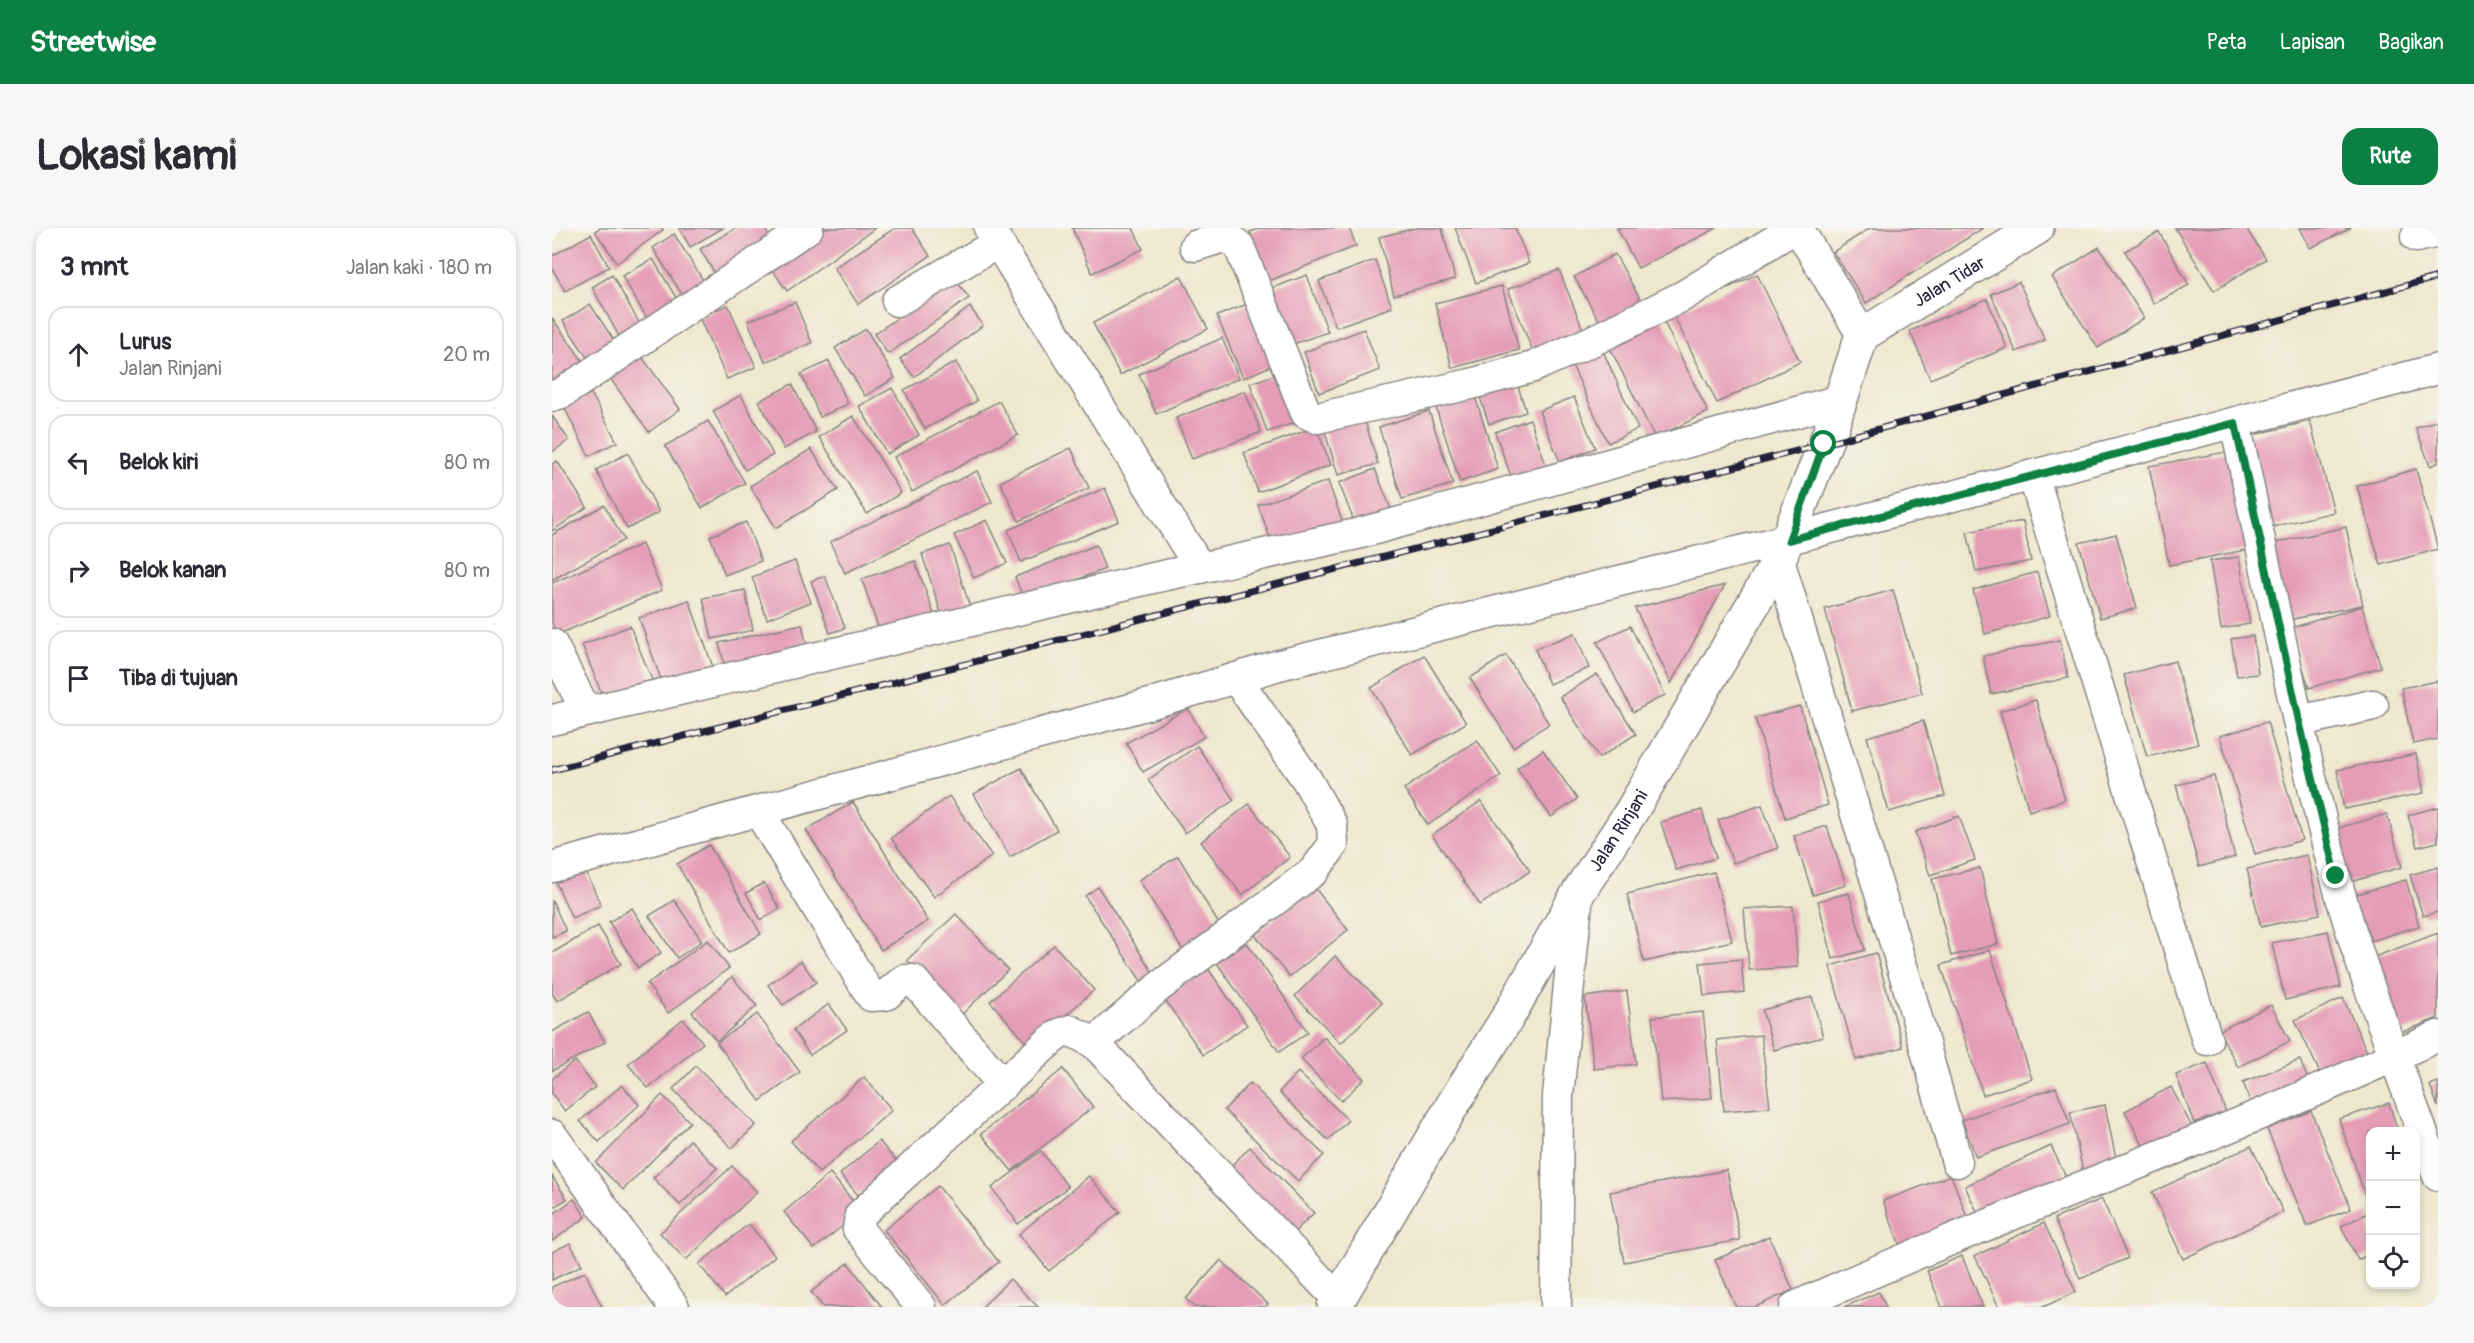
<!DOCTYPE html>
<html lang="id">
<head>
<meta charset="utf-8">
<style>
  :root { --surface:#fff; --page:#f7f7f7; --text:#2b2b33; --muted:#7c7c81; --line:#e1e1e2; --accent:#0b8043 }
  body { margin:0; font-family:Pangolin,sans-serif; background:var(--page); color:var(--text) }
  .controls { position:absolute; right:18px; bottom:18px; display:grid; overflow:hidden; border-radius:12px; box-shadow:0 3px 9px #0003 }
  .controls button { width:54px; height:54px; display:grid; place-items:center; padding:0; border:0; border-bottom:2px solid var(--line); background:var(--surface); color:var(--text); font:30px sans-serif }
  .stop { position:absolute; width:18px; height:18px; margin:-14px; border:4px solid #0b8043; border-radius:50%; background:#fff }
  .stop.end { background:#0b8043; border-color:#fff; box-shadow:0 2px 6px #0008 }
  .list { margin:0; padding:0; list-style:none }
  h2 { display:flex; justify-content:space-between; align-items:center; height:78px; margin:0; padding:0 24px; font-size:26px }
  h2 small { font-size:20px; font-weight:400; color:var(--muted) }
  .list li { display:grid; grid-template-columns:39px 1fr auto; gap:18px; align-items:center; box-sizing:border-box; height:96px; margin:0 12px 12px; padding:0 12px; border:2px solid var(--line); border-radius:18px }
  .list b { display:block; font-size:22px; white-space:nowrap }
  .list p { margin:0; font-size:20px; white-space:nowrap; color:var(--muted) }
  .list em { font-size:20px; font-style:normal; color:var(--muted) }
  .icon { flex:none; width:33px; height:33px; fill:none; stroke:currentColor; stroke-width:2; stroke-linecap:round; stroke-linejoin:round }
  .map { position:relative; flex:none; width:1886px; height:1079px; overflow:hidden; border-radius:18px }
  header { display:flex; align-items:center; gap:36px; box-sizing:border-box; height:84px; padding:0 30px; background:var(--accent); color:#fff }
  header strong { font-size:28px }
  nav { display:flex; gap:33px; margin-inline-start:auto; font-size:21px }
  .intro { display:flex; align-items:center; justify-content:space-between; box-sizing:border-box; height:144px; padding:0 36px }
  h1 { margin:0; font-size:42px }
  .button { padding:15px 27px; border-radius:18px; background:var(--accent); color:#fff; font-size:21px; font-weight:700 }
  main { display:flex; gap:36px; padding:0 36px }
  aside { flex:1; background:var(--surface); border-radius:18px; box-shadow:0 3px 9px #0003 }
  .map>svg:first-child { display:block }
  .building { fill:#e59cb7 }
  .lines { fill:none; stroke-linecap:round; stroke-linejoin:round }
  .minor-casing { stroke:#888584; stroke-width:33 }
  .tertiary-casing { stroke:#888584; stroke-width:36 }
  .minor { stroke:#fff; stroke-width:30 }
  .tertiary { stroke:#fff; stroke-width:33 }
  .rail-casing { stroke:#22223b; stroke-width:7 }
  .rail { stroke:#f7f3e8; stroke-width:4.5; stroke-dasharray:14; stroke-linecap:butt }
  .route { stroke:#0b8043; stroke-width:8 }
  .labels { text-anchor:middle; stroke-width:5; stroke-linejoin:round; paint-order:stroke }
  .street-label { font-size:18px; fill:#22223b; stroke:#f7f3e8 }
</style>
</head>
<body>
<header>
<strong>Streetwise</strong>
<nav><a>Peta</a><a>Lapisan</a><a>Bagikan</a></nav>
</header>
<div class="intro"><h1>Lokasi kami</h1><a class="button">Rute</a></div>
<main>
<aside>
<h2>3 mnt<small>Jalan kaki · 180 m</small></h2>
<ul class="list">
<li><svg class="icon" aria-label="ahead" viewBox="0 0 24 24"><path d="M12 20V5M6 11l6-6 6 6"/></svg><div><b>Lurus</b><p>Jalan Rinjani</p></div><em>20 m</em></li>
<li><svg class="icon" aria-label="left" viewBox="0 0 24 24"><path d="M17 20v-9H6M10 6l-5 5 5 5"/></svg><div><b>Belok kiri</b></div><em>80 m</em></li>
<li><svg class="icon" aria-label="right" viewBox="0 0 24 24"><path d="M7 20v-9h11M14 6l5 5-5 5"/></svg><div><b>Belok kanan</b></div><em>80 m</em></li>
<li><svg class="icon" aria-label="arrive" viewBox="0 0 24 24"><path d="M6 21V4h12l-3 4 3 4H6"/></svg><div><b>Tiba di tujuan</b></div></li>
</ul>
</aside>
<div class="map">
<svg width="1886" height="1079" viewBox="0 0 1886 1079">
  <rect width="100%" height="100%" fill="#f7f3e8"/>
  <filter id="ink" filterUnits="userSpaceOnUse"><feTurbulence type="fractalNoise" baseFrequency=".0167" numOctaves="2"/><feDisplacementMap in="SourceGraphic" scale="12" xChannelSelector="R" yChannelSelector="G"/><feConvolveMatrix kernelMatrix="1 2 1 2 8 2 1 2 1" color-interpolation-filters="sRGB"/></filter>
  <filter id="wash" filterUnits="userSpaceOnUse"><feTurbulence type="fractalNoise" baseFrequency=".008" numOctaves="4" result="noise"/><feDisplacementMap in="SourceGraphic" scale="24" xChannelSelector="R" yChannelSelector="G"/><feGaussianBlur stdDeviation="1.35" result="paint"/><feColorMatrix in="noise" values="0 0 0 0 0 0 0 0 0 0 0 0 0 0 0 0 0 1.4 0 .05"/><feComposite in="paint" operator="in"/></filter>
  <g filter="url(#wash)">
    <rect width="100%" height="100%" fill="#eee8ce"/>
    <g id="blocks">
      <!-- building -->
      <g class="building">
        <polygon points="48,0 110,0 111,2 65,35 43,3"/>
        <polygon points="127,0 171,0 138,19"/>
        <polygon points="184,0 212,0 220,14 163,46 148,21"/>
        <polygon points="270,0 323,0 235,63 217,37"/>
        <polygon points="343,0 360,0 378,28 306,76 282,40"/>
        <polygon points="520,0 581,0 591,21 540,45"/>
        <polygon points="709,0 797,0 804,18 717,53 698,4"/>
        <polygon points="864,0 890,0 903,51 842,67 827,9"/>
        <polygon points="903,0 963,0 977,35 924,55"/>
        <polygon points="1065,0 1165,0 1086,40"/>
        <polygon points="1318,0 1431,0 1314,75 1281,24"/>
        <polygon points="1623,0 1694,0 1714,31 1662,63"/>
        <polygon points="1748,0 1799,0 1758,20"/>
        <polygon points="1607,4 1637,57 1602,76 1573,23"/>
        <polygon points="39,6 57,39 13,63 0,40 0,28"/>
        <polygon points="122,6 156,60 134,73 101,20"/>
        <polygon points="1547,19 1592,90 1546,120 1500,49"/>
        <polygon points="1063,26 1092,78 1052,101 1022,49"/>
        <polygon points="101,31 129,78 98,96 70,48"/>
        <polygon points="823,32 840,79 784,99 767,53"/>
        <polygon points="1007,42 1032,104 981,124 956,61"/>
        <polygon points="1205,46 1248,134 1165,175 1121,86"/>
        <polygon points="60,47 89,98 68,110 40,59"/>
        <polygon points="755,47 776,104 735,118 715,62"/>
        <polygon points="629,48 656,101 568,147 541,95"/>
        <polygon points="403,51 417,70 336,126 322,106"/>
        <polygon points="1467,54 1493,112 1464,124 1439,66"/>
        <polygon points="950,58 967,122 900,140 883,75"/>
        <polygon points="1435,71 1455,120 1378,151 1358,103"/>
        <polygon points="243,74 260,115 213,134 196,93"/>
        <polygon points="38,76 69,123 42,140 11,93"/>
        <polygon points="695,76 721,137 691,150 665,88"/>
        <polygon points="176,77 204,139 175,151 147,89"/>
        <polygon points="418,79 431,97 362,149 348,131"/>
        <polygon points="1108,86 1156,184 1103,210 1054,112"/>
        <polygon points="0,90 36,140 0,165"/>
        <polygon points="314,101 343,150 313,168 283,120"/>
        <polygon points="812,101 828,142 767,165 752,124"/>
        <polygon points="670,110 687,150 604,186 587,146"/>
        <polygon points="1050,121 1086,201 1056,215 1019,135"/>
        <polygon points="88,126 128,181 97,204 57,149"/>
        <polygon points="277,133 296,176 268,189 249,146"/>
        <polygon points="404,134 425,173 373,201 352,162"/>
        <polygon points="726,146 742,195 715,204 698,155"/>
        <polygon points="964,151 974,184 937,196 926,163"/>
        <polygon points="240,156 264,204 232,221 207,173"/>
        <polygon points="340,160 367,207 335,226 307,178"/>
        <polygon points="693,163 709,204 640,231 624,190"/>
        <polygon points="39,165 65,214 37,228 12,179"/>
        <polygon points="922,165 946,241 908,254 883,177"/>
        <polygon points="189,167 221,227 193,242 161,183"/>
        <polygon points="1022,169 1043,220 1008,234 987,183"/>
        <polygon points="447,173 466,207 360,264 342,229"/>
        <polygon points="810,183 826,236 786,247 770,194"/>
        <polygon points="877,183 901,256 850,271 827,199"/>
        <polygon points="0,188 17,212 0,224"/>
        <polygon points="301,188 349,265 315,286 267,209"/>
        <polygon points="978,191 996,243 961,254 943,204"/>
        <polygon points="1886,192 1886,235 1878,238 1864,200"/>
        <polygon points="156,193 193,255 150,280 113,218"/>
        <polygon points="1758,193 1782,284 1716,300 1693,209"/>
        <polygon points="764,199 779,237 706,264 692,225"/>
        <polygon points="519,220 537,260 467,293 448,254"/>
        <polygon points="259,221 286,262 224,300 198,258"/>
        <polygon points="1685,222 1704,320 1617,337 1597,238"/>
        <polygon points="76,225 107,284 75,301 44,242"/>
        <polygon points="5,233 35,279 0,303 0,236"/>
        <polygon points="823,241 841,286 805,301 787,255"/>
        <polygon points="1864,241 1886,321 1829,337 1805,258"/>
        <polygon points="425,243 440,274 293,345 278,314"/>
        <polygon points="776,253 790,293 721,318 706,277"/>
        <polygon points="553,260 567,293 469,334 456,302"/>
        <polygon points="52,277 72,312 0,352 0,307"/>
        <polygon points="435,292 455,335 422,350 402,307"/>
        <polygon points="1471,293 1479,333 1424,344 1415,304"/>
        <polygon points="194,294 209,333 173,347 158,308"/>
        <polygon points="1794,299 1811,377 1736,392 1718,316"/>
        <polygon points="1564,306 1585,380 1548,390 1527,315"/>
        <polygon points="90,316 110,362 5,407 0,395 0,355"/>
        <polygon points="398,317 419,382 391,391 370,326"/>
        <polygon points="544,317 553,341 472,372 463,349"/>
        <polygon points="1687,329 1698,396 1669,401 1658,333"/>
        <polygon points="243,333 259,374 215,391 200,349"/>
        <polygon points="363,333 384,392 329,409 310,351"/>
        <polygon points="1485,344 1498,388 1433,406 1421,362"/>
        <polygon points="273,348 293,400 278,405 259,353"/>
        <polygon points="1173,357 1119,455 1083,380"/>
        <polygon points="193,362 201,402 160,411 151,370"/>
        <polygon points="1341,362 1370,465 1300,483 1273,381"/>
        <polygon points="137,372 161,439 111,457 87,390"/>
        <polygon points="1810,378 1829,439 1757,460 1739,400"/>
        <polygon points="250,396 257,427 175,446 167,415"/>
        <polygon points="78,398 100,452 52,471 30,417"/>
        <polygon points="1078,398 1113,467 1081,484 1045,414"/>
        <polygon points="1023,405 1037,440 997,456 983,421"/>
        <polygon points="1701,408 1706,446 1685,448 1679,411"/>
        <polygon points="1508,412 1516,450 1439,466 1431,428"/>
        <polygon points="872,427 914,495 860,527 819,460"/>
        <polygon points="954,427 997,496 961,519 918,450"/>
        <polygon points="1623,433 1646,516 1595,529 1572,447"/>
        <polygon points="1045,446 1084,506 1047,530 1008,469"/>
        <polygon points="1886,453 1886,511 1861,516 1849,460"/>
        <polygon points="1484,472 1513,572 1477,583 1448,483"/>
        <polygon points="1248,478 1276,577 1233,590 1203,490"/>
        <polygon points="636,480 652,509 591,544 574,515"/>
        <polygon points="1371,493 1393,568 1337,584 1315,509"/>
        <polygon points="1715,494 1750,612 1703,626 1668,508"/>
        <polygon points="925,512 949,548 876,597 852,561"/>
        <polygon points="645,518 682,572 633,605 596,552"/>
        <polygon points="991,522 1025,571 999,589 965,540"/>
        <polygon points="1864,526 1872,565 1792,581 1785,542"/>
        <polygon points="469,540 505,602 458,629 422,566"/>
        <polygon points="1662,548 1683,629 1647,639 1624,557"/>
        <polygon points="397,568 440,628 382,669 339,610"/>
        <polygon points="929,573 978,643 928,677 880,607"/>
        <polygon points="301,574 376,693 329,722 254,602"/>
        <polygon points="697,576 738,629 690,667 649,614"/>
        <polygon points="1210,577 1226,620 1181,635 1166,592"/>
        <polygon points="1886,579 1886,614 1865,619 1856,587"/>
        <polygon points="1150,582 1164,630 1124,642 1109,594"/>
        <polygon points="1835,586 1850,639 1792,656 1776,603"/>
        <polygon points="1407,588 1423,632 1378,647 1363,604"/>
        <polygon points="1275,598 1294,657 1261,667 1242,608"/>
        <polygon points="157,617 209,706 177,725 125,636"/>
        <polygon points="1755,627 1768,686 1709,699 1695,641"/>
        <polygon points="626,628 671,703 633,726 587,652"/>
        <polygon points="29,633 49,677 20,690 0,646"/>
        <polygon points="1886,639 1886,684 1871,688 1858,647"/>
        <polygon points="1428,640 1446,716 1399,728 1380,651"/>
        <polygon points="1162,644 1180,713 1092,734 1075,666"/>
        <polygon points="1854,652 1867,698 1812,715 1798,668"/>
        <polygon points="212,655 228,681 209,692 194,665"/>
        <polygon points="546,659 601,745 589,753 533,668"/>
        <polygon points="762,659 796,702 737,749 703,707"/>
        <polygon points="1297,665 1313,722 1281,731 1266,673"/>
        <polygon points="0,672 14,703 0,709"/>
        <polygon points="122,672 150,713 125,730 97,688"/>
        <polygon points="1241,678 1246,739 1197,742 1192,681"/>
        <polygon points="80,680 109,725 86,740 57,694"/>
        <polygon points="404,686 456,742 408,788 355,732"/>
        <polygon points="46,698 69,736 5,773 0,765 0,725"/>
        <polygon points="1776,703 1789,759 1733,772 1720,715"/>
        <polygon points="1886,705 1886,790 1843,807 1814,732"/>
        <polygon points="156,712 177,740 116,785 95,756"/>
        <polygon points="695,715 756,804 727,824 665,735"/>
        <polygon points="502,717 542,762 478,819 438,773"/>
        <polygon points="1438,722 1480,851 1431,867 1389,737"/>
        <polygon points="1324,725 1351,819 1304,832 1278,738"/>
        <polygon points="783,728 830,775 789,815 743,768"/>
        <polygon points="1189,731 1192,764 1152,768 1148,735"/>
        <polygon points="249,733 264,754 231,777 216,757"/>
        <polygon points="655,739 695,797 651,827 611,769"/>
        <polygon points="180,749 205,778 165,813 140,784"/>
        <polygon points="1075,763 1084,836 1042,841 1033,769"/>
        <polygon points="1260,769 1271,809 1222,822 1210,782"/>
        <polygon points="1791,770 1815,824 1768,845 1743,792"/>
        <polygon points="277,776 295,802 258,827 241,802"/>
        <polygon points="1719,777 1738,813 1686,839 1667,803"/>
        <polygon points="36,784 53,814 0,843 0,804"/>
        <polygon points="1151,784 1160,870 1109,874 1100,789"/>
        <polygon points="205,786 248,844 208,873 165,815"/>
        <polygon points="131,791 151,815 96,860 76,836"/>
        <polygon points="1209,807 1218,879 1172,883 1165,812"/>
        <polygon points="772,809 812,851 789,873 749,831"/>
        <polygon points="1748,832 1758,857 1700,879 1691,854"/>
        <polygon points="23,833 43,859 13,883 0,866 0,851"/>
        <polygon points="1655,835 1674,884 1642,895 1624,847"/>
        <polygon points="144,838 204,897 180,920 121,861"/>
        <polygon points="511,841 541,879 460,943 429,906"/>
        <polygon points="746,844 796,892 776,912 727,864"/>
        <polygon points="312,849 340,882 267,945 239,913"/>
        <polygon points="1886,854 1886,879 1878,857"/>
        <polygon points="698,855 772,927 746,953 672,882"/>
        <polygon points="70,857 87,877 47,914 28,893"/>
        <polygon points="1504,859 1518,896 1424,929 1410,892"/>
        <polygon points="1619,859 1642,903 1596,927 1573,883"/>
        <polygon points="110,867 138,894 71,962 44,935"/>
        <polygon points="1837,875 1846,904 1818,904 1818,968 1814,970 1787,891"/>
        <polygon points="1553,877 1566,941 1532,948 1518,884"/>
        <polygon points="1759,883 1799,981 1755,998 1715,901"/>
        <polygon points="138,912 165,940 128,977 101,950"/>
        <polygon points="327,913 345,934 306,967 288,946"/>
        <polygon points="1499,918 1514,949 1428,990 1413,958"/>
        <polygon points="1699,918 1731,984 1631,1031 1600,964"/>
        <polygon points="698,919 762,985 739,1007 675,942"/>
        <polygon points="489,923 516,959 466,996 440,960"/>
        <polygon points="180,938 205,964 134,1032 108,1005"/>
        <polygon points="1175,942 1188,1012 1072,1034 1058,964"/>
        <polygon points="278,945 309,983 262,1021 232,984"/>
        <polygon points="1399,947 1417,994 1349,1020 1331,973"/>
        <polygon points="0,948 15,971 0,980"/>
        <polygon points="537,948 568,984 497,1043 467,1006"/>
        <polygon points="386,958 447,1034 393,1077 332,1002"/>
        <polygon points="22,971 34,989 0,1013 0,987"/>
        <polygon points="1550,971 1576,1030 1528,1051 1502,991"/>
        <polygon points="1818,984 1818,1026 1806,1032 1789,998"/>
        <polygon points="1492,995 1524,1064 1491,1079 1447,1079 1423,1028"/>
        <polygon points="197,996 223,1028 173,1069 147,1036"/>
        <polygon points="1217,1008 1241,1062 1203,1079 1184,1079 1163,1032"/>
        <polygon points="18,1015 30,1037 0,1052 0,1024"/>
        <polygon points="1410,1028 1431,1079 1390,1079 1375,1043"/>
        <polygon points="669,1032 716,1076 713,1079 643,1079 634,1071"/>
        <polygon points="296,1035 330,1079 271,1079 259,1064"/>
        <polygon points="33,1044 50,1079 0,1079 0,1059"/>
        <polygon points="458,1051 486,1079 430,1079"/>
        <polygon points="1327,1064 1334,1079 1292,1079"/>
      </g>
    </g>
  </g>
  <g filter="url(#ink)">
    <use href="#blocks" fill-opacity="0" stroke="#888584" stroke-width="1.5"/>
    <g class="lines">
      <defs>
        <g id="minor">
          <polyline points="437,0 648,340"/>
          <polyline points="1246,0 1310,107"/>
          <polyline points="1864,9 1886,4"/>
          <polyline points="643,18 674,8 687,18 754,185 765,190 919,156 981,139 1040,113 1131,68 1243,0"/>
          <polyline points="345,73 446,15"/>
          <polyline points="0,168 10,165 256,0"/>
          <path d="M1683,195c33,151 61,303 100,452 27,103 68,201 103,301"/>
          <polyline points="1481,247 1655,812"/>
          <polyline points="1227,332 1356,758 1405,934"/>
          <polyline points="0,416 34,483"/>
          <polyline points="0,492 601,350 805,306 1288,172"/>
          <polyline points="1747,493 1821,477"/>
          <polyline points="207,584 319,768 334,767 352,752 361,752 451,857"/>
          <polyline points="0,639 597,476 727,437 1237,311 1886,141"/>
          <polyline points="542,815 608,758 762,643 781,617 780,597 755,552 684,450"/>
          <polyline points="0,907 122,1079"/>
          <polyline points="369,1079 306,1001 308,987 498,813 507,806 518,802 542,815 786,1071"/>
          <polyline points="1004,1079 1006,868 1026,665"/>
          <path d="M1243,1079c211,-96 433,-172 643,-271"/>
        </g>
        <g id="tertiary">
          <path id="s1" d="M782,1079l121,-206 54,-86 69,-122 53,-81 148,-252 53,-134 30,-91 175,-107"/>
        </g>
      </defs>
      <!-- minor casing -->
      <use href="#minor" class="minor-casing"/>
      <!-- tertiary casing -->
      <use href="#tertiary" class="tertiary-casing"/>
      <!-- minor -->
      <use href="#minor" class="minor"/>
      <!-- tertiary -->
      <use href="#tertiary" class="tertiary"/>
      <defs>
        <polyline id="rail" points="0,542 1272,216 1886,49"/>
      </defs>
      <!-- rail casing -->
      <use href="#rail" class="rail-casing"/>
      <!-- rail -->
      <use href="#rail" class="rail"/>
    </g>
  </g>
  <g class="lines" filter="url(#ink)">
    <!-- route -->
    <polyline class="route" points="1272,216 1237,312 1683,195 1747,493 1784,648"/>
  </g>
  <g class="labels">
    <!-- street labels -->
    <g class="street-label">
      <text dy="6" stroke="none"><textPath href="#s1" startOffset="1212">Jalan Tidar</textPath></text>
      <text dy="6" stroke="none"><textPath href="#s1" startOffset="555">Jalan Rinjani</textPath></text>
    </g>
  </g>
</svg>
<div class="controls">
<button>+</button>
<button>−</button>
<button><svg class="icon" aria-label="locate" viewBox="0 0 24 24"><circle cx="12" cy="12" r="6"/><path d="M12 2v4M12 18v4M2 12h4M18 12h4"/></svg></button>
</div>
<div class="stop" style="left:1272px;top:216px"></div>
<div class="stop end" style="left:1784px;top:648px"></div>
</div>
</main>
</body>
</html>
